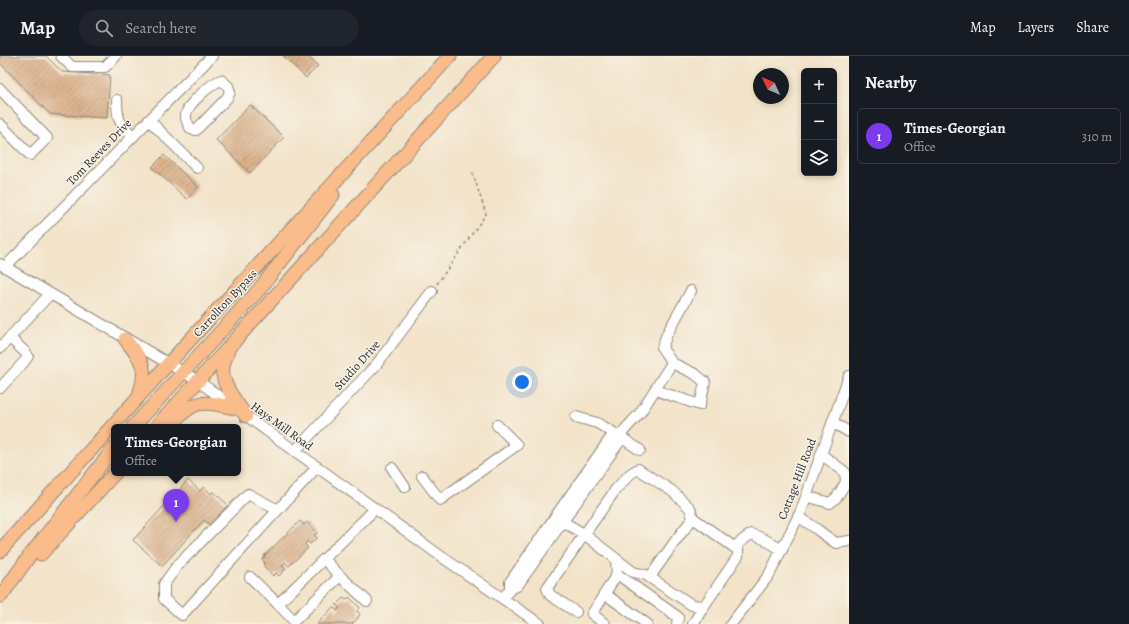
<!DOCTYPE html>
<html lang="en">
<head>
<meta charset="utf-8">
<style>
  :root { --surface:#171b24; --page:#20242c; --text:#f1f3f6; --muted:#9ea1a6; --line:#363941; --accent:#7c3aed }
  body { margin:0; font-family:Alegreya,serif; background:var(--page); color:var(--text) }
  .controls { position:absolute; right:12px; top:12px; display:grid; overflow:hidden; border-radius:6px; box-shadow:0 2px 6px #0003 }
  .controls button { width:36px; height:36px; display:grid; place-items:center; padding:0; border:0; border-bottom:1px solid var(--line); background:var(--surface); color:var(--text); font:20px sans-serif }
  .compass { position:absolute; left:753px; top:12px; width:36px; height:36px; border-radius:50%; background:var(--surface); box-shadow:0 2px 6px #0003; rotate:314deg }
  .you { position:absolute; left:522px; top:326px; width:14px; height:14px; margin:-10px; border:3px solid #fff; border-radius:50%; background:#1a73e8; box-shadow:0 0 0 6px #1a73e833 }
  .badge { display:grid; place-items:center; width:26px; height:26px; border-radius:50%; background:var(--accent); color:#fff; font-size:13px; font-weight:700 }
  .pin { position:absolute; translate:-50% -33px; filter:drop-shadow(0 1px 2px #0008) }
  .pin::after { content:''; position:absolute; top:21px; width:14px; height:12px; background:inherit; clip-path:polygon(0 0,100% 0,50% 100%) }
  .popup { position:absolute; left:111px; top:368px; width:130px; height:52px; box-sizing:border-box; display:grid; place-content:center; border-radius:6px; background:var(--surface); filter:drop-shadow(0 1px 3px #0005); font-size:13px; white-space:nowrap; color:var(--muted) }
  .popup b { font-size:15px; color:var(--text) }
  .popup::after { content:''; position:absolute; left:50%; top:100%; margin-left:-8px; border:8px solid transparent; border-top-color:var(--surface) }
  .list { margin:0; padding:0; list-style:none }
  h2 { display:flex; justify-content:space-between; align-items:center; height:52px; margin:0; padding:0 16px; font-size:17px }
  h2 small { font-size:13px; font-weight:400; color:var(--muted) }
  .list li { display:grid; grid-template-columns:26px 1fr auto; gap:12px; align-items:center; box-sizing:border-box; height:56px; margin:0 8px 8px; padding:0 8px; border:1px solid var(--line); border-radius:6px }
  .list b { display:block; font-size:15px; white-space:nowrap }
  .list p { margin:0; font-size:13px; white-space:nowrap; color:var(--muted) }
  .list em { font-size:13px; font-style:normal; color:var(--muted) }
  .icon { flex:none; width:22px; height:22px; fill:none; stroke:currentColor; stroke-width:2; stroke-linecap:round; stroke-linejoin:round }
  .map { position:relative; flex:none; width:849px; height:568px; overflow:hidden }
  header { display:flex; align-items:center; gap:24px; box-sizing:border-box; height:56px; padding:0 20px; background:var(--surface); border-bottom:1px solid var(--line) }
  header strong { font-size:19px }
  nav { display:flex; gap:22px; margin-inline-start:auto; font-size:14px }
  .search { width:280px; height:36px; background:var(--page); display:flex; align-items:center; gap:10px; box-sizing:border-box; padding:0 14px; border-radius:22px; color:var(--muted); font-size:15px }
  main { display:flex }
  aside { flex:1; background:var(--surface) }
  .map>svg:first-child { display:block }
  .building { fill:url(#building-hatch) }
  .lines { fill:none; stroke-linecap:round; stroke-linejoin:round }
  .minor-casing { stroke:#8f877a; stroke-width:12 }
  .major-casing { stroke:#8f877a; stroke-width:15 }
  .path { stroke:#8f877a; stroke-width:1.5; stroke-dasharray:3 3; stroke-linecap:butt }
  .minor { stroke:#fff; stroke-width:10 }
  .major { stroke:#f9bc8a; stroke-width:13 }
  .labels { text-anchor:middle; stroke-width:3; stroke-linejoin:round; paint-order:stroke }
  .street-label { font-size:12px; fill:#2b2b2b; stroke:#f7f3e8 }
</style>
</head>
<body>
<header>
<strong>Map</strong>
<div class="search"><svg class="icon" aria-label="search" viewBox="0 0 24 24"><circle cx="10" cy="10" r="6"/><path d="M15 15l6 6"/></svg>Search here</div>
<nav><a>Map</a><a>Layers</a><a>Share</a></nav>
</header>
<main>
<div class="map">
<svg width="849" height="568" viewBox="0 0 849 568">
  <defs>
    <pattern id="building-hatch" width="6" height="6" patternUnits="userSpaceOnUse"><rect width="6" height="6" fill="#dcb38d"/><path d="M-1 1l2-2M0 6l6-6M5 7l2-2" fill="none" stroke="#b39273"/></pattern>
  </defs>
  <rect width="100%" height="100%" fill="#f7f3e8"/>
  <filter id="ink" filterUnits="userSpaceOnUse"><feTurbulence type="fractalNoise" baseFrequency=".025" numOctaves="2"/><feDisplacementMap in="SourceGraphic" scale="8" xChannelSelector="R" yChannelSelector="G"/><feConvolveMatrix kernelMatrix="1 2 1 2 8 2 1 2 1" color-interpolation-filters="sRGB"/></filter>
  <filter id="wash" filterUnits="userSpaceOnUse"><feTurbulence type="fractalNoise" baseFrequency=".012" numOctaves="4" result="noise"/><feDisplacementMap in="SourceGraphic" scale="16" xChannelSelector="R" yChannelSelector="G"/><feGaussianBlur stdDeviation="0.9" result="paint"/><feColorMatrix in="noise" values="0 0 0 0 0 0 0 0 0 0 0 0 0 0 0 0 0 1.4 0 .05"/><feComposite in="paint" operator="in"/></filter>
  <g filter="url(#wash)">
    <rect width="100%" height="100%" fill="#f3e3c9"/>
    <g id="blocks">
      <!-- building -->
      <g class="building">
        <polygon points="0,0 46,0 62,16 110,19 107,62 50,58 0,7"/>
        <polygon points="283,0 307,0 318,10 306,22"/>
        <polygon points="250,49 284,81 250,117 216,84"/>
        <polygon points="164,99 198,131 187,143 152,111"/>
        <polygon points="188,424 200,435 204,431 211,438 213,435 228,449 210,469 204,464 162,510 133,484"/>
        <polygon points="300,465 304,469 307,466 317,477 314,479 317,482 310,488 307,485 305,488 308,492 289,510 285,506 282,510 286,513 279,520 276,517 273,520 263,509 265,507 262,503 265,501 264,500"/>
        <polygon points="349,541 360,552 357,555 360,558 358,561 358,562 352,568 317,568 333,551 337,555 340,552 336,549 343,542 346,544"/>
      </g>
    </g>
  </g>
  <g filter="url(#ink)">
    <use href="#blocks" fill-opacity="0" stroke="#8f877a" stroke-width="1"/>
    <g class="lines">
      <defs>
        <g id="minor">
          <polyline points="61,0 72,11 105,11 116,0"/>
          <path d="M221,24l7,6 2,6 -3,6 -31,32 -5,-1c-2,-3 -6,-9 -5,-14 1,-11 25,-31 35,-35z"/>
          <polyline points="0,33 47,82 30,99 0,68"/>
          <path d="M117,44c0,20 2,23 16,36"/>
          <polyline points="149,64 197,112"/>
          <polyline points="0,208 198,325 442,501 540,568"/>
          <polyline points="5,211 212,0"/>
          <polyline points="0,292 50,238"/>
          <polyline points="0,332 24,306 28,300 25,296 10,282"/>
          <polyline points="655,334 700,349 705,326 695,318 672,307 662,292 667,278 691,235"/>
          <polyline points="832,366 849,376"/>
          <polyline points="619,380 640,357 672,307"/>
          <polyline points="295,395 376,309 432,235"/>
          <polyline points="392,412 405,431"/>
          <polyline points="422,420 440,444 517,389 497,369"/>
          <polyline points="806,440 830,447 837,441 846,426 845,416 821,398"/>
          <polyline points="278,454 248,438 177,510 164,528 164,543 182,559 317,411"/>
          <polyline points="555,461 614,377 597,367 576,361"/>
          <path d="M798,461c14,7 25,18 38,26l13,-2"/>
          <polyline points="734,491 751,478 764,483 782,494"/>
          <polyline points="324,503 340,520"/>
          <polyline points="616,503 617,518 678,561 677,568"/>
          <polyline points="250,521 278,548 375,453"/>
          <polyline points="510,533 510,526 555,461 584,478 633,516 646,519 692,549 704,550 738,500 738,494 693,462"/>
          <polyline points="507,537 510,533 517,530 622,382 640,394"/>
          <polyline points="605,538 647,568"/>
          <polyline points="278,548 294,565 340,520 367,545"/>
          <polyline points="576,556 550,539 547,532 616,433 630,418 638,413 672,435 690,452 693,462 676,484 650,521"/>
          <polyline points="605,568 592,558 617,518"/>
          <polyline points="693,568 704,550"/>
          <polyline points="731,568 769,519 801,455 849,320"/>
        </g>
        <g id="major">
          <path d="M125,283c17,22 24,28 14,56"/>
          <path d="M228,295c-2,5 -4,10 -5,15 -3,18 13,35 23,50"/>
          <polyline points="133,371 258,235 333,139"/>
          <polyline points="156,371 494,0"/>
          <path d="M169,371c27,-28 29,-27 66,-19"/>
          <polyline points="0,495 168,308 450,0"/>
          <polyline points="41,498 115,417"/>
          <polyline points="1,540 28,502 114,392"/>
        </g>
      </defs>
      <!-- minor casing -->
      <use href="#minor" class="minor-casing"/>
      <!-- major casing -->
      <use href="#major" class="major-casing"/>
      <!-- path -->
      <polyline class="path" points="437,228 486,158 472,115"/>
      <!-- minor -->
      <use href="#minor" class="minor"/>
      <!-- major -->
      <use href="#major" class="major"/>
    </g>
  </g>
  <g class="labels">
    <!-- street labels -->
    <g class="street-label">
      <text transform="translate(99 96) rotate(-46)" y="4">Tom Reeves Drive</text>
      <text transform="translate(225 247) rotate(-47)" y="4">Carrollton Bypass</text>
      <text transform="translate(357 309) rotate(-48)" y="4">Studio Drive</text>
      <text transform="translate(282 370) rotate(36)" y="4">Hays Mill Road</text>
      <text transform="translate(797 423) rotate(-69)" y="4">Cottage Hill Road</text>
    </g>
  </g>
</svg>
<div class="controls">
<button>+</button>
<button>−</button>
<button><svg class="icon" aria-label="layers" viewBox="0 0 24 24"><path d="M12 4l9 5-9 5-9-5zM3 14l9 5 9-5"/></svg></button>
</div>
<svg class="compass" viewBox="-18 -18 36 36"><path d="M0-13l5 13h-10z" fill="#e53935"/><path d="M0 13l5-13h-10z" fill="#9ea1a6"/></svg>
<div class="you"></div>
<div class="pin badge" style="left:176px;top:466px">1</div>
<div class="popup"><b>Times-Georgian</b>Office</div>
</div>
<aside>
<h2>Nearby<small></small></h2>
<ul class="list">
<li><span class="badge">1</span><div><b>Times-Georgian</b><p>Office</p></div><em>310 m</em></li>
</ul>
</aside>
</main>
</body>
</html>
